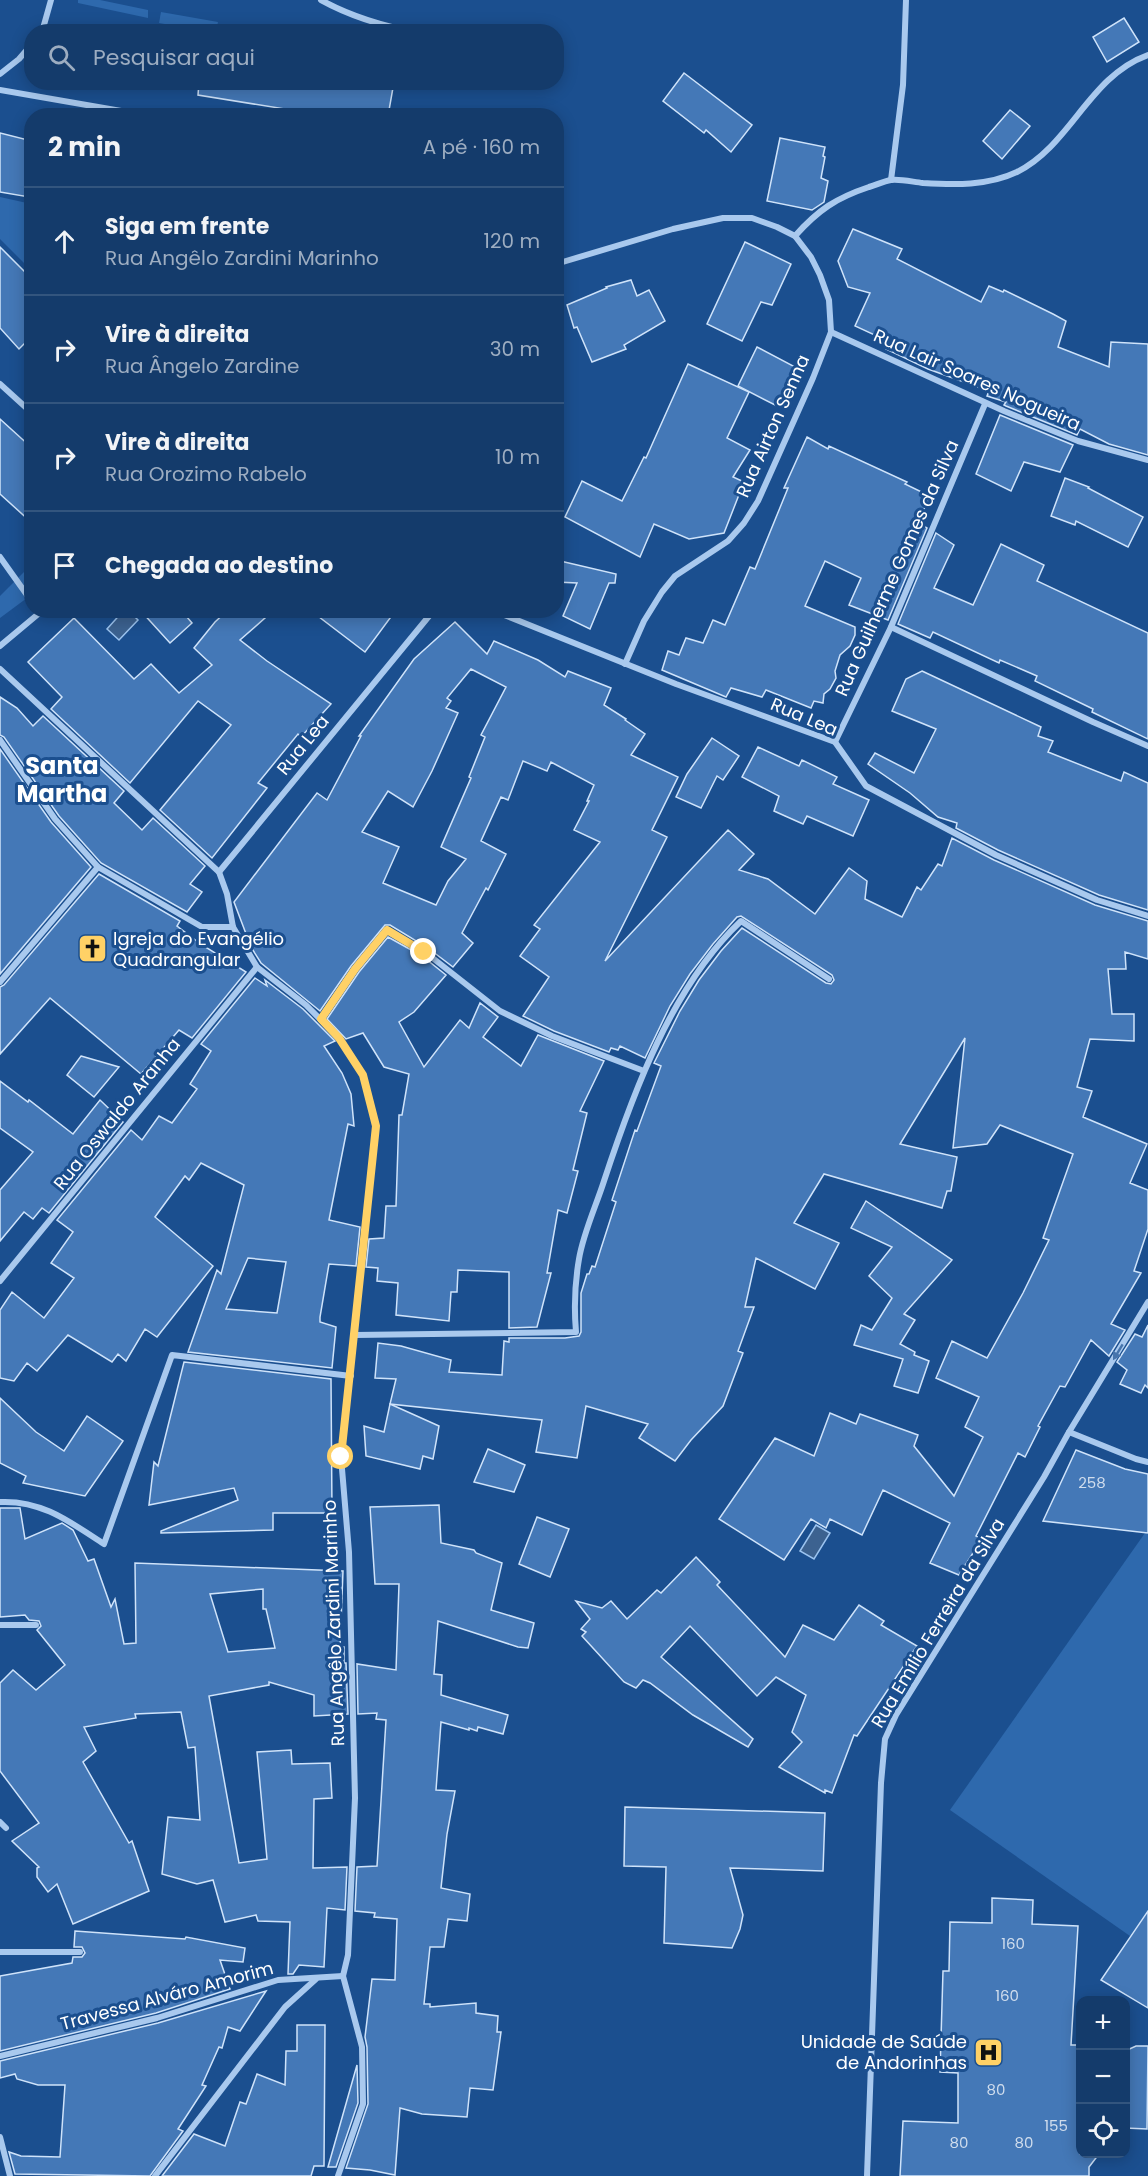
<!DOCTYPE html>
<html lang="pt">
<head>
<meta charset="utf-8">
<style>
  :root { --surface:#143b6b; --page:#214673; --text:#f1f3f6; --muted:#9dadc1; --line:#33557e }
  body { margin:0; font-family:Poppins,sans-serif; background:var(--page); color:var(--text) }
  .controls { position:absolute; right:18px; bottom:18px; display:grid; overflow:hidden; border-radius:12px; box-shadow:0 3px 15px #0003 }
  .controls button { width:54px; height:54px; display:grid; place-items:center; padding:0; border:0; border-bottom:2px solid var(--line); background:var(--surface); color:var(--text); font:30px sans-serif }
  .stop { position:absolute; width:18px; height:18px; margin:-14px; border:4px solid #ffd166; border-radius:50%; background:#fff }
  .stop.end { background:#ffd166; border-color:#fff; box-shadow:0 2px 6px #0008 }
  .list { margin:0; padding:0; list-style:none }
  h2 { display:flex; justify-content:space-between; align-items:center; height:78px; margin:0; padding:0 24px; font-size:26px }
  h2 small { font-size:20px; font-weight:400; color:var(--muted) }
  .list li { display:grid; grid-template-columns:39px 1fr auto; gap:18px; align-items:center; box-sizing:border-box; height:108px; padding:0 24px; border-top:2px solid var(--line) }
  .list b { display:block; font-size:22px; white-space:nowrap }
  .list p { margin:0; font-size:20px; white-space:nowrap; color:var(--muted) }
  .list em { font-size:20px; font-style:normal; color:var(--muted) }
  .icon { flex:none; width:33px; height:33px; fill:none; stroke:currentColor; stroke-width:2; stroke-linecap:round; stroke-linejoin:round }
  .map { position:relative; flex:none; width:1148px; height:2176px; overflow:hidden }
  .search { position:absolute; background:var(--surface); box-shadow:0 3px 15px #0003; left:24px; top:24px; width:540px; height:66px; display:flex; align-items:center; gap:15px; box-sizing:border-box; padding:0 21px; border-radius:24px; color:var(--muted); font-size:22px }
  .panel { position:absolute; background:var(--surface); box-shadow:0 3px 15px #0003; left:24px; top:108px; width:540px; height:510px; border-radius:24px }
  .map>svg:first-child { display:block }
  .green { fill:#2e69ad }
  .water { fill:#3c6290; stroke:#9cc4f0; stroke-width:1.5 }
  .building { fill:#4478b7; stroke:#cfe3fa; stroke-width:1.5; fill-rule:evenodd }
  .lines { fill:none; stroke-linecap:round; stroke-linejoin:round }
  .street { stroke:#a9c9ee; stroke-width:6 }
  .oneway { fill:#4674ac }
  .route { stroke:#ffd166; stroke-width:8 }
  .labels { text-anchor:middle; stroke-width:6; stroke-linejoin:round; paint-order:stroke }
  .number-label { font-size:15px; fill:#d0dded }
  .street-label { font-size:18px; fill:#fff; stroke:#1b4f8f }
  .poi-label { font-size:18px; fill:#fff; stroke:#1b4f8f; text-anchor:start }
  .district-label { font-size:24px; font-weight:bold; fill:#fff; stroke:#1b4f8f }
</style>
</head>
<body>
<div class="map">
<svg width="1148" height="2176" viewBox="0 0 1148 2176">
  <rect width="100%" height="100%" fill="#1b4f8f"/>
  <!-- green -->
  <g class="green">
    <polygon points="78,0 100,0 148,10 148,18 78,3"/>
    <polygon points="161,12 218,22 216,31 204,31 159,23"/>
    <polygon points="0,197 27,203 25,215 31,217 31,270 0,239"/>
    <polygon points="31,565 31,595 0,618 0,596"/>
    <polygon points="1145,1533 1148,1534 1148,1911 1130,1936 950,1810"/>
  </g>
  <!-- water -->
  <g class="water">
    <polygon points="124,610 129,611 138,620 119,640 107,629"/>
    <polygon points="816,1525 830,1533 814,1559 800,1551"/>
  </g>
  <!-- building -->
  <g class="building">
    <polygon points="1124,18 1139,42 1107,62 1093,37"/>
    <polygon points="684,73 752,125 731,152 706,130 704,133 663,101"/>
    <polygon points="199,82 394,82 388,116 349,116 298,109 297,111 198,95"/>
    <polygon points="1010,110 1030,126 1002,159 983,141"/>
    <polygon points="0,133 32,141 32,183 29,197 0,192"/>
    <polygon points="780,138 825,147 823,156 825,157 821,178 828,181 824,202 812,210 767,201"/>
    <polygon points="853,229 902,249 897,259 981,302 989,286 1003,292 1004,290 1053,314 1066,321 1058,347 1109,367 1111,342 1148,344 1148,455 1109,444 1080,429 1077,435 1006,406 1004,405 1006,402 987,396 989,391 928,369 886,349 890,342 855,326 870,293 848,287 838,261"/>
    <polygon points="745,242 791,264 772,305 761,302 742,341 707,324"/>
    <polygon points="0,247 32,279 32,336 19,349 0,328"/>
    <polygon points="631,280 637,296 649,290 665,321 624,345 626,349 592,362 577,327 574,328 567,305 607,288 606,287"/>
    <polygon points="757,347 797,368 779,407 738,386"/>
    <polygon points="688,364 749,392 727,438 750,450 733,477 744,482 724,533 689,539 654,524 640,557 565,517 582,481 622,501 644,457 646,458"/>
    <polygon points="1000,415 1073,445 1060,472 1024,462 1011,491 976,474"/>
    <polygon points="0,419 32,448 32,523 0,494"/>
    <polygon points="807,437 828,449 829,446 907,482 905,484 930,496 918,522 927,528 888,620 849,605 861,578 825,561 805,606 855,627 855,635 850,646 840,655 835,671 836,678 830,689 824,694 823,703 814,701 811,708 766,690 762,697 731,688 726,697 662,670 668,651 679,655 686,638 703,643 713,620 725,625 750,567 755,569 788,488 784,488"/>
    <polygon points="1065,478 1089,487 1088,488 1143,517 1128,547 1076,521 1075,525 1051,516"/>
    <polygon points="936,533 954,545 934,588 973,605 1001,544 1044,565 1037,581 1148,633 1148,739 1092,712 1093,709 1035,681 1037,676 1000,660 999,663 933,632 930,638 898,624"/>
    <polygon points="556,560 616,574 615,583 609,583 590,629 563,616 577,583 556,582"/>
    <polygon points="140,610 181,610 192,623 170,643"/>
    <polygon points="228,610 274,610 240,640 267,661 331,704 301,737 298,734 258,783 267,788 212,858 160,810 231,725 198,701 130,783 51,709 62,697 28,662 74,618 134,679 151,664 179,693 212,665 194,648 215,622"/>
    <polygon points="310,610 396,610 365,652"/>
    <path d="M455,622l32,32 7,-13 44,19 27,17 3,-6 43,17 -7,17 22,14 -1,1 20,14 -14,21 47,22 -26,53 15,7 -62,124 123,-131 26,24 -15,16 29,9 47,35 34,-46 18,13 -2,18 37,18 15,-30 4,3 17,-26 4,2 10,-28 42,22 101,45 53,16v38l-23,-7 1,17h-18l4,45h22v27l-44,-2 -13,48 15,4 -9,26 64,27 -17,39 18,7v39l-14,42 7,2 -30,51 14,6 -16,26 -18,-16 -26,47 -5,-1 -22,40 2,1 -15,30 -7,-4 -42,83 6,3 -23,36 -29,-12 20,-40 -67,-33 -21,45 -32,-16 -4,9 -15,-9 -27,41 -65,-41 56,-81 39,18 16,-43 26,11 4,-10 58,21 -4,11 40,50 29,-59 -18,-10 14,-30 -43,-19 16,-37 35,17 36,-65 26,-53 -6,-2 30,-84 -73,-29 -13,19 -34,4 12,-110 -65,106 57,13 -6,34h-4l-5,17 -118,-34 -30,49 45,20 -24,46 -59,-31 -11,49h9l-16,44 5,2 -20,53 -32,34 -16,21 -36,-23 9,-14 -62,-18 -9,52 -41,-6 6,-32 -152,-16 6,-25 -21,-1 3,-35 23,3 50,14 -2,12 53,3 2,-34 5,1v-4h56l14,-2 2,-4v-39l6,-19h2l3,-8 3,1 21,-65 -4,-2 23,-70 2,1 24,-65 -7,-3 26,-52 19,-31 22,-29 21,-23 84,55 5,1 3,-4 -2,-5 -91,-59 -4,1 -24,27 -23,30 -20,32 -25,52 -25,-12 -2,4 -7,-2 -2,4 -55,-21 -31,-15 26,-39 -29,-21 20,-27 -6,-4 66,-83 -26,-12 15,-29h-2l7,-16 -43,-23 -4,9 -24,-10 -15,39 -7,-3 -20,44 25,13 -18,36 -2,-2 -24,45 11,10 -20,24 -25,-19 -38,-23h-5l-34,41 -31,45 -59,-48 -10,-16 -17,-45 83,-109 10,7 34,-64h-2l55,-77zM471,669l35,18 -25,48 4,2 -16,40 2,1 -30,69 25,12 -18,22 -12,24 -53,-22 16,-36 -37,-15 26,-41 25,16 19,-36 26,-58 -12,-5 5,-7 -4,-3z"/>
    <polygon points="922,671 1041,727 1038,736 1053,741 1048,752 1121,781 1124,772 1148,783 1148,910 1099,895 998,850 956,828 957,823 938,817 910,793 868,764 875,753 914,773 936,729 892,711 906,679"/>
    <polygon points="0,697 17,708 33,726 43,716 124,791 114,803 142,830 153,818 205,866 190,884 202,892 187,912 101,863 59,816 4,737 0,735"/>
    <polygon points="712,738 739,756 723,780 717,776 701,808 676,797 687,774"/>
    <polygon points="758,747 799,766 802,760 837,777 833,784 869,800 853,836 807,816 803,824 774,811 779,796 742,777"/>
    <polygon points="0,749 51,822 91,867 0,974"/>
    <polygon points="99,874 180,921 177,926 202,945 246,972 192,1038 179,1030 141,1074 50,998 0,1054 0,987 4,985"/>
    <polygon points="388,937 422,956 446,975 414,1012 399,1022 424,1067 460,1020 469,1028 480,1003 498,1017 483,1037 521,1066 538,1035 604,1061 580,1111 587,1113 573,1170 578,1171 567,1213 558,1210 547,1273 551,1273 537,1327 509,1328 509,1272 458,1270 457,1292 451,1292 449,1321 396,1315 398,1283 377,1281 378,1268 366,1267 369,1239 384,1238 386,1206 396,1206 399,1115 402,1115 409,1074 384,1067 363,1033 346,1039 327,1019 359,972"/>
    <path d="M255,978l12,8 -2,-6 38,29 32,32 -11,5 18,27 9,21 3,32 -6,-2 -19,96 31,7 -4,39 -27,-2 -9,53v5l16,5 -4,41 -144,-16 29,-82 4,4 23,-89 -43,-22 -12,17 -4,-4 -30,41 58,49 -56,71 -12,-8 -19,32 -8,-7 -6,8 -44,-27 -31,36 -10,-8 -13,18 -14,-3v-68l12,-18 32,26 30,-40 -23,-15 22,-31 -16,-12 74,-90 11,10 17,-24 13,7 25,-34 -7,-5 21,-33 -10,-7zM248,1258l38,4 -9,51 -51,-4z"/>
    <polygon points="81,1056 119,1067 94,1097 67,1075"/>
    <polygon points="0,1081 28,1102 29,1100 73,1134 100,1100 123,1122 49,1213 42,1208 33,1219 24,1212 0,1241 0,1190 33,1152 0,1128"/>
    <polygon points="866,1201 952,1260 904,1314 915,1320 900,1344 915,1352 914,1355 929,1361 918,1393 894,1386 903,1359 854,1345 861,1325 872,1330 892,1298 869,1276 892,1247 851,1228"/>
    <polygon points="1148,1325 1148,1388 1145,1385 1141,1393 1120,1384 1127,1370 1117,1362 1135,1334 1142,1337"/>
    <polygon points="184,1362 331,1379 332,1513 273,1513 273,1530 161,1533 161,1531 238,1500 234,1488 149,1505 154,1462 158,1466"/>
    <polygon points="0,1398 36,1432 64,1451 87,1416 123,1441 85,1496 23,1483 26,1476 0,1463"/>
    <polygon points="390,1404 439,1426 433,1459 423,1456 420,1469 366,1456 364,1426 384,1432"/>
    <polygon points="488,1449 525,1465 514,1492 474,1482"/>
    <polygon points="1076,1450 1125,1469 1148,1474 1148,1533 1043,1521"/>
    <polygon points="439,1505 441,1543 474,1550 476,1553 502,1563 491,1610 534,1623 528,1648 518,1647 438,1621 434,1674 442,1675 441,1695 508,1715 503,1734 478,1727 477,1731 469,1728 469,1730 441,1722 436,1790 455,1791 447,1834 441,1888 470,1894 467,1921 448,1919 444,1947 430,1947 424,2004 430,2004 430,2007 476,2003 476,2013 498,2016 497,2032 501,2032 493,2090 470,2088 467,2117 422,2114 400,2108 395,2175 370,2170 346,2168 368,2104 367,2047 365,2037 372,1979 395,1980 397,1919 374,1917 375,1913 355,1911 357,1867 377,1866 386,1720 376,1719 377,1713 358,1714 357,1664 396,1670 399,1584 375,1584 370,1507"/>
    <path d="M0,1508h20l5,31 37,-16 11,7 15,31 6,-2 17,48 4,-8 9,45 12,-1 -1,-80 208,8 -3,76h4v16h2l2,51 -34,2v-21l-45,-13v3l-60,11 30,167 28,-4 -10,-107 34,-2 1,14 38,-1 2,35 -18,1 -1,69 34,-1 -2,43 -18,-2 -3,59 -25,-2 -6,9h-5l2,-52 -32,-1 -2,-6 -31,7 -12,-42 -16,4 -35,-10 6,-57 32,3 -5,-73 -7,1 -7,-36 -46,2 1,4 -52,9 12,24 -13,11 46,81 3,-2 17,50 -76,33 -16,-40 -9,8 -11,-15v-9l2,-1 -27,-26 27,-18 -39,-52v-88l13,-13 23,20 29,-25 -28,-35 4,-4 -2,-5 -10,-1 -4,-5 -25,2zM263,1589v20h3l9,39 -47,4 -18,-58z"/>
    <polygon points="537,1517 569,1529 550,1577 519,1564"/>
    <polygon points="696,1557 720,1582 717,1585 785,1657 803,1625 834,1640 859,1605 884,1621 881,1625 917,1646 857,1736 854,1735 832,1793 825,1790 825,1793 779,1767 802,1742 792,1732 806,1695 776,1677 757,1696 690,1626 661,1657 753,1739 748,1747 693,1715 650,1683 643,1680 636,1688 624,1682 582,1636 586,1632 581,1629 590,1619 576,1601 602,1608 611,1601 627,1619 657,1590 661,1593"/>
    <polygon points="625,1807 825,1813 823,1871 730,1868 743,1915 740,1929 732,1948 664,1943 666,1867 624,1866"/>
    <polygon points="992,1898 1033,1900 1032,1924 1078,1926 1071,2045 1080,2045 1080,2154 1099,2154 1089,2167 1089,2176 900,2176 903,2121 958,2123 958,2073 940,2072 943,1971 949,1971 950,1922 992,1923"/>
    <polygon points="1148,1911 1148,2008 1101,1980"/>
    <polygon points="75,1931 185,1939 186,1937 245,1948 243,1962 220,1960 230,1989 156,2013 0,2051 0,1976 72,1963 73,1957 82,1957 85,1953 82,1947 74,1947"/>
    <polygon points="266,1991 240,2031 228,2027 222,2048 219,2047 202,2085 206,2086 178,2129 183,2131 150,2176 15,2174 9,2152 21,2156 60,2157 65,2085 38,2085 17,2079 15,2074 0,2078 0,2061 158,2023"/>
    <polygon points="297,2025 325,2025 324,2166 314,2166 311,2176 162,2176 194,2134 225,2146 240,2102 246,2104 257,2074 285,2085 286,2051 297,2051"/>
    <polygon points="1136,2046 1148,2046 1147,2129 1125,2128 1125,2051"/>
    <polygon points="357,2065 358,2103 336,2167 328,2167"/>
  </g>
  <g class="lines">
    <!-- street -->
    <g class="street">
      <path d="M321,0c29,16 62,26 94,32"/>
      <polyline points="42,32 51,0"/>
      <polyline points="0,74 19,59 32,44"/>
      <polyline points="0,90 150,116"/>
      <polyline points="891,180 903,85 906,0"/>
      <path d="M795,236c23,-26 41,-38 74,-49 7,-2 15,-6 22,-7 10,-1 22,2 32,3 31,2 65,3 94,-11 54,-27 72,-96 131,-117"/>
      <polyline points="556,264 673,229 723,218 752,218 777,227 795,236 811,257 820,275 829,300 831,332 813,378 758,501 744,523 728,541 675,576 662,592 644,621 625,664"/>
      <polyline points="831,332 1004,411 1078,441 1148,460"/>
      <polyline points="0,384 32,413"/>
      <polyline points="0,557 32,602"/>
      <polyline points="492,610 676,684 835,742 866,786 996,855 1097,900 1148,916"/>
      <polyline points="891,627 1093,722 1148,746"/>
      <polyline points="0,646 43,610"/>
      <polyline points="0,669 219,872 227,894 233,927 257,967 306,1005 339,1038 363,1075 376,1126 341,1457 349,1552 355,1798 348,1955 343,1976 362,2047 363,2104 338,2176"/>
      <polyline points="0,740 55,819 98,867 202,927 233,927"/>
      <polyline points="835,742 891,627 985,404"/>
      <polyline points="219,872 434,610"/>
      <polyline points="0,982 98,867"/>
      <polyline points="321,1019 355,969 387,930 425,952 500,1011 552,1036 644,1071"/>
      <polyline points="0,1281 257,967"/>
      <path d="M355,1335l221,-3c-2,-23 -1,-50 3,-73 4,-25 17,-53 25,-78 29,-88 68,-195 137,-260l88,58"/>
      <polyline points="1069,1432 1136,1459 1148,1462"/>
      <path d="M0,1502c42,-2 70,20 104,42l68,-189 179,21"/>
      <polyline points="0,1625 36,1625"/>
      <polyline points="0,1822 6,1828"/>
      <polyline points="0,1952 80,1952"/>
      <polyline points="0,2056 157,2018 278,1980 343,1976"/>
      <polyline points="0,2137 10,2176"/>
      <polyline points="155,2176 285,2007 316,1979"/>
      <polyline points="867,2176 881,1783 885,1739 896,1715 1044,1477 1069,1432 1148,1302"/>
    </g>
  </g>
  <!-- one-way arrows -->
  <defs><path id="oneway-solid" d="M-6-.8H1V-3.2L6.5 0L1 3.2V.8H-6Z" transform="scale(1.5)"/></defs>
  <use class="oneway" href="#oneway-solid" transform="translate(1118 1352) rotate(121)"/>
  <g class="lines">
    <!-- route -->
    <polyline class="route" points="341,1457 376,1126 363,1075 339,1038 321,1019 355,969 387,930 424,952"/>
  </g>
  <!-- icons -->
  <defs>
    <symbol id="church-square" viewBox="-11 -11 22 22"><rect x="-9" y="-9" width="18" height="18" rx="4" fill="#ffd166" stroke="#1b4f8f"/><path d="M-1.2-6h2.4v3.5h3.3v2.4h-3.3V6h-2.4V-.1h-3.3v-2.4h3.3Z" fill="#111"/></symbol>
    <symbol id="hospital-square" viewBox="-11 -11 22 22"><rect x="-9" y="-9" width="18" height="18" rx="4" fill="#ffd166" stroke="#1b4f8f"/><path d="M-5-5h3v3.5h4V-5h3V5h-3V1.5h-4V5h-3Z" fill="#111"/></symbol>
  </defs>
  <g fill-rule="evenodd">
    <use href="#church-square" x="76" y="932" width="33" height="33"/>
    <use href="#hospital-square" x="972" y="2036" width="33" height="33"/>
  </g>
  <g class="labels">
    <!-- number labels -->
    <g class="number-label">
      <text x="1092" y="1488">258</text>
      <text x="1013" y="1949">160</text>
      <text x="1007" y="2001">160</text>
      <text x="996" y="2095">80</text>
      <text x="1056" y="2131">155</text>
      <text x="959" y="2148">80</text>
      <text x="1024" y="2148">80</text>
    </g>
    <!-- street labels -->
    <g class="street-label">
      <text transform="translate(977 380) rotate(24)" y="6">Rua Lair Soares Nogueira</text>
      <text transform="translate(773 426) rotate(-66)" y="6">Rua Airton Senna</text>
      <text transform="translate(897 568) rotate(-66)" y="6">Rua Guilherme Gomes da Silva</text>
      <text transform="translate(804 717) rotate(23)" y="6">Rua Lea</text>
      <text transform="translate(303 745) rotate(-51)" y="6">Rua Lea</text>
      <text transform="translate(117 1114) rotate(-51)" y="6">Rua Oswaldo Aranha</text>
      <text transform="translate(334 1623) rotate(-92)" y="6">Rua Angêlo Zardini Marinho</text>
      <text transform="translate(938 1623) rotate(-59)" y="6">Rua Emílio Ferreira da Silva</text>
      <text transform="translate(167 1996) rotate(-15)" y="6">Travessa Alváro Amorim</text>
    </g>
    <!-- poi labels -->
    <g class="poi-label">
      <text x="113" y="945">Igreja do Evangélio<tspan x="113" dy="21">Quadrangular</tspan></text>
      <text x="967" y="2048" text-anchor="end">Unidade de Saúde<tspan x="967" dy="21">de Andorinhas</tspan></text>
    </g>
    <!-- district labels -->
    <g class="district-label">
      <text x="62" y="774">Santa<tspan x="62" dy="28">Martha</tspan></text>
    </g>
  </g>
</svg>
<div class="controls">
<button>+</button>
<button>−</button>
<button><svg class="icon" aria-label="locate" viewBox="0 0 24 24"><circle cx="12" cy="12" r="6"/><path d="M12 2v4M12 18v4M2 12h4M18 12h4"/></svg></button>
</div>
<div class="stop" style="left:341px;top:1457px"></div>
<div class="stop end" style="left:424px;top:952px"></div>
<div class="search"><svg class="icon" aria-label="search" viewBox="0 0 24 24"><circle cx="10" cy="10" r="6"/><path d="M15 15l6 6"/></svg>Pesquisar aqui</div>
<section class="panel">
<h2>2 min<small>A pé · 160 m</small></h2>
<ul class="list">
<li><svg class="icon" aria-label="ahead" viewBox="0 0 24 24"><path d="M12 20V5M6 11l6-6 6 6"/></svg><div><b>Siga em frente</b><p>Rua Angêlo Zardini Marinho</p></div><em>120 m</em></li>
<li><svg class="icon" aria-label="right" viewBox="0 0 24 24"><path d="M7 20v-9h11M14 6l5 5-5 5"/></svg><div><b>Vire à direita</b><p>Rua Ângelo Zardine</p></div><em>30 m</em></li>
<li><svg class="icon" aria-label="right" viewBox="0 0 24 24"><path d="M7 20v-9h11M14 6l5 5-5 5"/></svg><div><b>Vire à direita</b><p>Rua Orozimo Rabelo</p></div><em>10 m</em></li>
<li><svg class="icon" aria-label="arrive" viewBox="0 0 24 24"><path d="M6 21V4h12l-3 4 3 4H6"/></svg><div><b>Chegada ao destino</b></div></li>
</ul>
</section>
</div>
</body>
</html>
